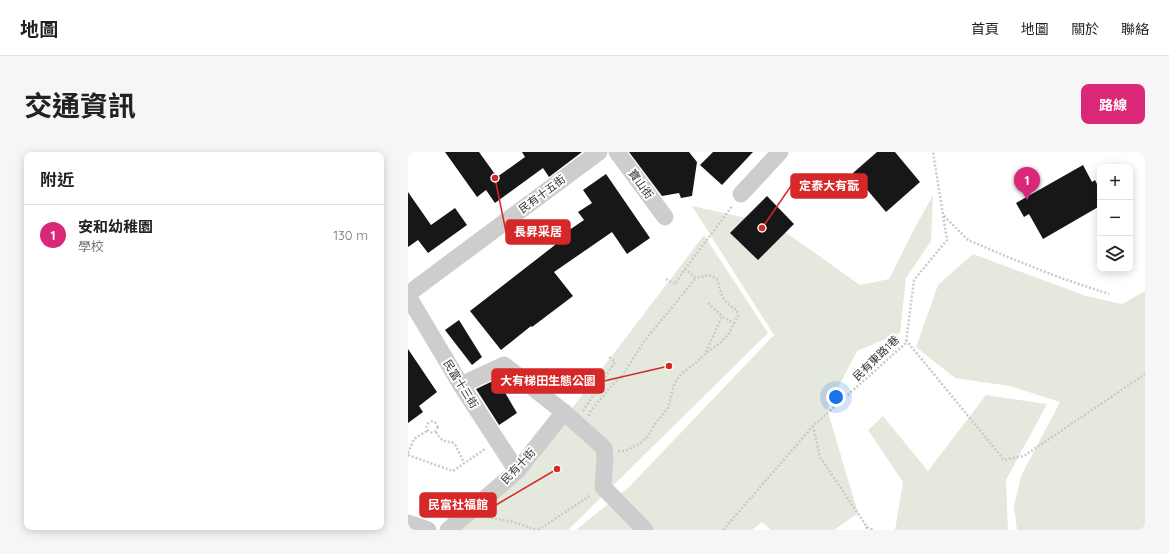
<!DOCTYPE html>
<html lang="zh-TW">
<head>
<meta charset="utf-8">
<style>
  :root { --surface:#fff; --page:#f6f6f6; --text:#222; --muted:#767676; --line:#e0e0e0; --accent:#db2777 }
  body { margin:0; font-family:Quicksand,"Noto Sans TC",sans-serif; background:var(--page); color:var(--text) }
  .controls { position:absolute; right:12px; top:12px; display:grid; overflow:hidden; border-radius:8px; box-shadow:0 2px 10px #0003 }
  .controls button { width:36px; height:36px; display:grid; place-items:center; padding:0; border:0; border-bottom:1px solid var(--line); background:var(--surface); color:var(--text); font:20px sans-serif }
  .you { position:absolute; left:428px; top:245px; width:14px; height:14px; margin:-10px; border:3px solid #fff; border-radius:50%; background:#1a73e8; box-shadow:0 0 0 6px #1a73e833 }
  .badge { display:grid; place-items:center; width:26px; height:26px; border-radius:50%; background:var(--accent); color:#fff; font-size:13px; font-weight:700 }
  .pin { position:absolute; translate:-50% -33px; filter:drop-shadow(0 1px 2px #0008) }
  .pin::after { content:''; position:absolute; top:21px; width:14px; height:12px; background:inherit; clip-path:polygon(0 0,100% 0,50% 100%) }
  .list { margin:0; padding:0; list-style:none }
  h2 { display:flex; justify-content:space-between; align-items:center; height:52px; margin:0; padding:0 16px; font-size:17px }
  h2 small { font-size:13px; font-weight:400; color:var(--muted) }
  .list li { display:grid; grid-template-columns:26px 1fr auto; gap:12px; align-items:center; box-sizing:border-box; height:60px; padding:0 16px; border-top:1px solid var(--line) }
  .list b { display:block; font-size:15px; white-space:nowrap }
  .list p { margin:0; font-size:13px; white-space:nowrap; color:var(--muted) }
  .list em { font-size:13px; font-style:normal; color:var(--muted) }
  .icon { flex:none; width:22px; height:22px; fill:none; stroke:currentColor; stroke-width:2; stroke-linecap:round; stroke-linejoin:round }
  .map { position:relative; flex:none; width:737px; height:378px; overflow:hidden; border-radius:8px }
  header { display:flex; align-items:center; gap:24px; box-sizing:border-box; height:56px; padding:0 20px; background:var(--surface); border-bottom:1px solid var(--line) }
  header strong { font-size:19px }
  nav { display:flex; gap:22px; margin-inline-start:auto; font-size:14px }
  .intro { display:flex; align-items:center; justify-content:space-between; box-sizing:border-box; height:96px; padding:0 24px }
  h1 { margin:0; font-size:28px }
  .button { padding:10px 18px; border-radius:8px; background:var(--accent); color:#fff; font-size:14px; font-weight:700 }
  main { display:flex; gap:24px; padding:0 24px }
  aside { flex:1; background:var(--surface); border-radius:8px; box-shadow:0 2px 10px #0003 }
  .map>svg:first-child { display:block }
  .green { fill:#e5e9dd }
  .building { fill:#171717 }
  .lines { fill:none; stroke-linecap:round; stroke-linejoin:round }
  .path { stroke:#cacaca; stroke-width:2.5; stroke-dasharray:2 2; stroke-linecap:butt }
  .minor { stroke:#cdcdcd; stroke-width:17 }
  .labels { text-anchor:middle; stroke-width:4; stroke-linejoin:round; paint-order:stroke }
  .street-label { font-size:11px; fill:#303030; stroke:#fff }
  .leader { fill:none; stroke:#d62828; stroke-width:1.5 }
  .callout-dot { fill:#d62828; stroke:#fff; stroke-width:1.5 }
  .callout { fill:#d62828; stroke:#d62828; stroke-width:1.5 }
  .callout-label { font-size:12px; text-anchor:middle; font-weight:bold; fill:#fff }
</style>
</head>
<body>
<header>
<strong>地圖</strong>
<nav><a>首頁</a><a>地圖</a><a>關於</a><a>聯絡</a></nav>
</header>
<div class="intro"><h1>交通資訊</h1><a class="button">路線</a></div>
<main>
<aside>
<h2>附近<small></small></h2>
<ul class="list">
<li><span class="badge">1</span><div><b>安和幼稚園</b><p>學校</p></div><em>130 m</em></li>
</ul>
</aside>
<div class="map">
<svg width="737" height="378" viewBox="0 0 737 378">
  <rect width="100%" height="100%" fill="#fff"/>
  <!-- green -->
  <g class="green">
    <polygon points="525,43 523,89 498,126 492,181 449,199 419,257 450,361 426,378 363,378 354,370 344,378 168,378 221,335 366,183 284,54 366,72 452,133 481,127 503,83"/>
    <polygon points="296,83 360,181 160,378 53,378 162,259"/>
    <polygon points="565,102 678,144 714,152 737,139 737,378 609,378 606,354 613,324 652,250 602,234 547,226 508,195 530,133"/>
    <polygon points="578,243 639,252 598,328 600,378 487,378 495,330 460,278 475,264 520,319"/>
  </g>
  <!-- building -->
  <g class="building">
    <polygon points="37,0 71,0 89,25 117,5 114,0 174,0 141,25 135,16 87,51 78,38 69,45"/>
    <polygon points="221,0 281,0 289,10 284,44 273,46 271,41 254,44"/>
    <polygon points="305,0 345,0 314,33 292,13"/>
    <polygon points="469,0 487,0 512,30 478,60 445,21"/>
    <polygon points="675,13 684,30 687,28 692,38 692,54 635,87 621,62 616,65 608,51"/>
    <polygon points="198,22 242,86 219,102 204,80 146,120 165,144 124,175 123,174 93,198 62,159 147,93 145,89 176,68 170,60 184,51 175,38"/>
    <polygon points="0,40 23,73 47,56 59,73 20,101 10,88 0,95"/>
    <polygon points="359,44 386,72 350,108 322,81"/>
    <polygon points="51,168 74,205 64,213 37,178"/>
    <polygon points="0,197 29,240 11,254 15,260 0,271"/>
    <polygon points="89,227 109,261 91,273 68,237"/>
  </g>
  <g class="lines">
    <!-- path -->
    <g class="path">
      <polyline points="536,64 560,88 602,106 653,126 701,142"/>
      <polyline points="258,127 267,132 277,117 325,53"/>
      <polyline points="300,151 314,164 327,172"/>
      <polyline points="498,188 596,308 616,304 737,222"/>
      <polyline points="298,200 314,164"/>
      <polyline points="175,259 207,210 200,204"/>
      <polyline points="181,264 182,260 200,238 216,221 237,188 288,126"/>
      <circle cx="24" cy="275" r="5.5"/>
      <polyline points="405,274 412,305 459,375 457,378"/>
      <path d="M28,280c4,7 7,10 16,10l4,4 8,17"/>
      <path d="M210,299h7l14,-7 8,-7 8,-13 13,-16 6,-23 3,-6 4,-5 16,-12 9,-9 13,-9 9,-9 10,-19 -1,-6c-15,-8 -16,-16 -20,-31l-8,-4 -13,3 -11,-9"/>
      <polyline points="0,301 6,287 19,279"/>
      <polyline points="0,303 45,319 77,297"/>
      <polyline points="79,365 106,370 128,378"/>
      <polyline points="459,375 465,378"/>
      <polyline points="130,378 183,343"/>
      <polyline points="315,378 405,274 498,191 506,128 539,88 525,0"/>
    </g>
    <!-- minor -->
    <g class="minor">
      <polyline points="209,0 257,65"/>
      <polyline points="333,42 372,0"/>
      <polyline points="0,142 191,0"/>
      <polyline points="0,144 53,233 109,319"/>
      <polyline points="53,233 96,213 157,261 196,296 197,305 195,335 237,378"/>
      <polyline points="0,371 20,378"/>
      <polyline points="40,378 109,319 156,260"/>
    </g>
  </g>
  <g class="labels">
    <!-- street labels -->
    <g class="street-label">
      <text transform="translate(233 32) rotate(54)" y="4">寶山街</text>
      <text transform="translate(134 42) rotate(-37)" y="4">民有十五街</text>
      <text transform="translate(468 206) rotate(-44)" y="4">民有東路1巷</text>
      <text transform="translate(53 232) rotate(58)" y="4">民富十三街</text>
      <text transform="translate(110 314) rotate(-47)" y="4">民有十街</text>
    </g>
  </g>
  <!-- callouts -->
  <path class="leader" d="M354 76L383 34M87 26L98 80M261 214L196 229M149 317L88 353"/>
  <g class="callout-dot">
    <circle cx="354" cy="76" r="4"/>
    <circle cx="87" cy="26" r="4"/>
    <circle cx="261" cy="214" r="4"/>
    <circle cx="149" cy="317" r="4"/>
  </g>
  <g class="callout">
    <rect x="383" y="22" width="76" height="24" rx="4"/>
    <rect x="98" y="68" width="64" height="24" rx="4"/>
    <rect x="84" y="217" width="112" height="24" rx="4"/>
    <rect x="12" y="341" width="76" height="24" rx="4"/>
  </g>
  <g class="callout-label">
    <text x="421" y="38">定泰大有翫</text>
    <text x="130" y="84">長昇采居</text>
    <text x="140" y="233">大有梯田生態公園</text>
    <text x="50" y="357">民富社福館</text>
  </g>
</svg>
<div class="controls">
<button>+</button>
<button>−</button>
<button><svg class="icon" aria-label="layers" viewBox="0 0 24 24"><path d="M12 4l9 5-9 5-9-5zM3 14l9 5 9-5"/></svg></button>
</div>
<div class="you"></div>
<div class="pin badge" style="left:619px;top:48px">1</div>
</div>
</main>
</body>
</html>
